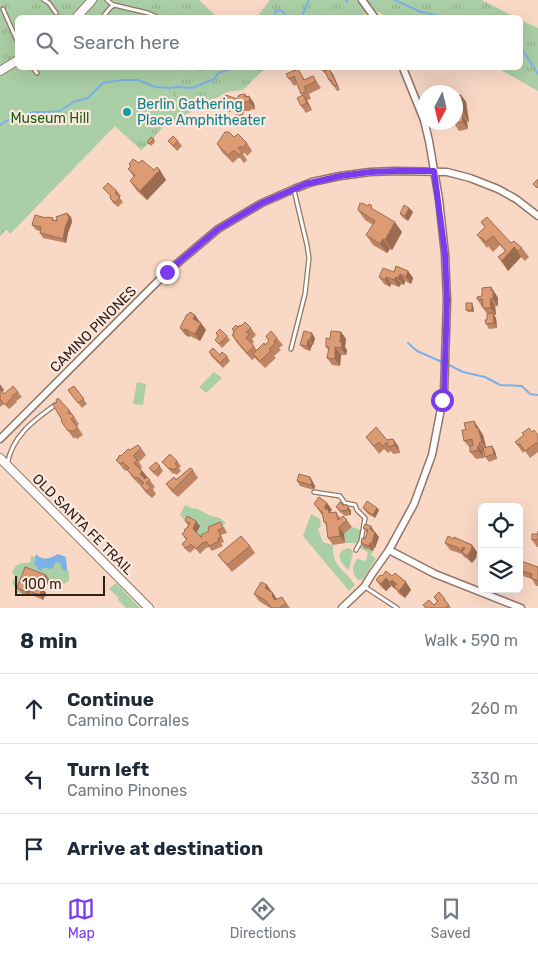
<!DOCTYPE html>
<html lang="en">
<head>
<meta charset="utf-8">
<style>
  :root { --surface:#fff; --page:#f6f6f7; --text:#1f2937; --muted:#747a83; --line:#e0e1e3; --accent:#7c3aed }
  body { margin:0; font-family:Rubik,sans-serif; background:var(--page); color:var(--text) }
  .controls { position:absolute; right:15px; bottom:15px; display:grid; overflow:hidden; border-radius:8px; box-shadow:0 5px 20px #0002 }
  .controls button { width:45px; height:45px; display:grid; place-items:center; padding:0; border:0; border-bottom:1px solid var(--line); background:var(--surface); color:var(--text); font:25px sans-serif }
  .compass { position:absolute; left:418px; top:85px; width:45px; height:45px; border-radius:50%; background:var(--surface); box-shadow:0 5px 20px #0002; rotate:187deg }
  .scale { position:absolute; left:15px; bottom:12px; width:90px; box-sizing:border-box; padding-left:5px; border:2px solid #2d211a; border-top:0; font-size:14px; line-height:18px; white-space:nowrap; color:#2d211a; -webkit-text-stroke:4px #fde9de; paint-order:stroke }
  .stop { position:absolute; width:15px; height:15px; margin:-11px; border:4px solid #7c3aed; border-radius:50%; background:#fff }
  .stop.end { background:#7c3aed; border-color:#fff; box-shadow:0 1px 5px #0008 }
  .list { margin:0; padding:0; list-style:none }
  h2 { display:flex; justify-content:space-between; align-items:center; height:65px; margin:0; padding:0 20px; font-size:21px }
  h2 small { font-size:16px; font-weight:400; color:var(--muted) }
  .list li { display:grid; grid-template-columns:32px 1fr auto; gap:15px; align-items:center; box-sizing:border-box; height:70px; padding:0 20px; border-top:1px solid var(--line) }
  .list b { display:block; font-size:19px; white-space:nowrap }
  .list p { margin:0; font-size:16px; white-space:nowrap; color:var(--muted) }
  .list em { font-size:16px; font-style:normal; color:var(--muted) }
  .icon { flex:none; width:28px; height:28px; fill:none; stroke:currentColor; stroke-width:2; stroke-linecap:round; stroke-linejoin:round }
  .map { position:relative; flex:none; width:538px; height:608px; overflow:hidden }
  .search { position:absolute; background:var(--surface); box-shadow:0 5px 20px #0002; left:15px; right:15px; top:15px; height:55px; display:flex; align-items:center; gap:12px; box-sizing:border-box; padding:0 18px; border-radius:8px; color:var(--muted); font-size:19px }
  .sheet { height:275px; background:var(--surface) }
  nav { display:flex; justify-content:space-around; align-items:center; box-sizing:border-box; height:70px; border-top:1px solid var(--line); background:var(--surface); font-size:14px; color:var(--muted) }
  nav a { display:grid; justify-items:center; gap:2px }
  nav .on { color:var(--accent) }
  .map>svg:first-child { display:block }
  .grass { fill:url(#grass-tufts) }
  .garden { fill:#aacea5 }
  .water { fill:#7cb1e7 }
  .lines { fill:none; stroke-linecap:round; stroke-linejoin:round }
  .stream { stroke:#7cb1e7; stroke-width:2 }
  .service-casing { stroke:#937666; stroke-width:5.5 }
  .minor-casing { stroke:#937666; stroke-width:9 }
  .tertiary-casing { stroke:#937666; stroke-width:10 }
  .service { stroke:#fff; stroke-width:3 }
  .minor { stroke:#fff; stroke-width:6 }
  .tertiary { stroke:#fff; stroke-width:8 }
  .wall { fill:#be8564 }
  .shaded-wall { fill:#9b6c51 }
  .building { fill:#dd9b74; stroke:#9b6c51 }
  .route { stroke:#7c3aed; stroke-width:6 }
  .culture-dot { fill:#0f9aa8; stroke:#fde9de; stroke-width:2 }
  .labels { text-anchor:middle; stroke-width:4.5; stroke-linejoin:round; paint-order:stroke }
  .culture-label { font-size:14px; fill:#0d838f; stroke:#fde9de; text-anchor:start }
  .park-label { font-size:14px; fill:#1b5f15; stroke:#fde9de }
  .street-label { font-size:14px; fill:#2d211a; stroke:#fde9de }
</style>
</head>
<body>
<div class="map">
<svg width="538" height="608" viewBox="0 0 538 608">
  <defs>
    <pattern id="grass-tufts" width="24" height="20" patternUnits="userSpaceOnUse" patternTransform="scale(1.25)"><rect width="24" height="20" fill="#aacea5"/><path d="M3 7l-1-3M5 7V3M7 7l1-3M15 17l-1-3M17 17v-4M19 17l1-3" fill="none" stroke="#93b18d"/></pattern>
  </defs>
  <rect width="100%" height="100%" fill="#f9d8c6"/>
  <!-- grass -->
  <g class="grass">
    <polygon points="0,0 199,0 217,17 18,18 18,68 178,68 118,129 115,126 0,236"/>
    <polygon points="270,0 482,0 515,17 388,17 374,10 359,17 256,18"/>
    <polygon points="521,20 538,28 538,91 498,68 520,68"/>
    <path d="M186,68h83l-8,4 -18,18 -16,2 -34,19 -20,10 -8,3 -2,3 -16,18 -6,5 -14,-13 5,-2 20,-13 7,-10 12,-7c1,-13 2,-29 15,-37z"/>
  </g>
  <!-- garden -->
  <g class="garden">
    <polygon points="96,0 131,0 164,17 80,18"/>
    <path d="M17,63l1,5h168c-13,8 -14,24 -15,37l-12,7 -7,10 -20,13 -5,2 -12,-11 -105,108 -10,-13v-146z"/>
    <polygon points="214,372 222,378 206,393 199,387"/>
    <polygon points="137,382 146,384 143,405 133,404"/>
    <polygon points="185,505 194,509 195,508 209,515 220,518 225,522 225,524 205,543 180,515"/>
    <path d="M311,514l9,5 1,7 -3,3 5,13 10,3c-1,23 12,24 22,40l-6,6 -46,-55z"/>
    <polygon points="352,527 360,530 361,532 358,543 345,543 344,534"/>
    <path d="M361,545l4,2v1l8,3 -2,4 5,3 -13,21 -5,1c-7,-8 -6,-13 -1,-21l9,2 2,-9 -8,-4z"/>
    <path d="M350,548l3,4 -4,18c-10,-6 -15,-20 1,-22z"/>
    <path d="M31,556l4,1 -1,4 9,7h4l10,-6 4,2 3,7 4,-1 1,4v7l-5,3 -35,-12 -8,21h-3l-6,-11 4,-5 -4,-4c2,-9 10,-11 18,-10z"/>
    <polygon points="116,583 140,608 126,608 118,600 119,598 109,589"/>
  </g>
  <!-- water -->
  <path class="water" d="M36,554c7,8 14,4 22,0l8,3 1,13 -3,1 -3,-4v-3l-4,-2 -3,2v3l-3,2 -4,-1h-4l-1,3 -3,-1 -5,-7z"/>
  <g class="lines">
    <!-- stream -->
    <g class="stream">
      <polyline points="346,0 347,2"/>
      <polyline points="395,0 421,12 446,18"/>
      <polyline points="276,18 275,11 278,10 282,11 288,18"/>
      <polyline points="301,18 309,0"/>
      <polyline points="520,49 524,52 538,74"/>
      <polyline points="0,125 8,120 33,112 48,112 60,111 73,102 88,98 103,83 122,80 138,80 156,87 169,88 177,87 192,88 214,79 218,73 228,70 230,68"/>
      <polyline points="408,343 417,351 442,362"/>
      <polyline points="447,364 463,372 485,377 500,385 522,386 530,394 538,395"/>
    </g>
    <defs>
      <g id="service">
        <polyline points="44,0 49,3 56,13"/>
        <polyline points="107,0 113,5"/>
        <polyline points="3,9 18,43"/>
        <polyline points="102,18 110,8 114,5 148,13 159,18"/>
        <polyline points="33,68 37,73"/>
        <polyline points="291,349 305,294 309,258 307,245 294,190"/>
        <path d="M7,465c5,-29 26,-44 48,-60"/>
        <polyline points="314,492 340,496 345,503 355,505 357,510 365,518 361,541 356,550"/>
        <polyline points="365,587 397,608"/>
      </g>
      <g id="minor">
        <polyline points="362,0 375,18"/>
        <polyline points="0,439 167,272 218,229 262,203 294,189 312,182 340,176 370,172 397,171 447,172 470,178 498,189 516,199 538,216"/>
        <polyline points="389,550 435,574 521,608"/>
        <polyline points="342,608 364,587 372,574 389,550 414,504 432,455 444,393 447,300 445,254 439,199 429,141 424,120 403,68"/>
      </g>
      <g id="tertiary">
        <polyline points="76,18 92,0"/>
        <polyline points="0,71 18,60"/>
        <polyline points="0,458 149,608"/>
      </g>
    </defs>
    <!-- service casing -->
    <use href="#service" class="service-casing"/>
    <!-- minor casing -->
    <use href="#minor" class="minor-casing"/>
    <!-- tertiary casing -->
    <use href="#tertiary" class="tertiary-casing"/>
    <!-- service -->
    <use href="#service" class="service"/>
    <!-- minor -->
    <use href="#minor" class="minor"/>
    <!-- tertiary -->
    <use href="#tertiary" class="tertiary"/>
  </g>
  <!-- wall -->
  <g class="wall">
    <polygon points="329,68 340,90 337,91 333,85 332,85 329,80 325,73 324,73 323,71"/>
    <polygon points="298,69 305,80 313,76 321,88 309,94 311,99 307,100 312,110 306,113 301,106 302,95 297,84 294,86 289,79 296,71"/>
    <polygon points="461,95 466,102 469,122 467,122 468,129 459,131 454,123"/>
    <polygon points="249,96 254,103 255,109 250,110 250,111 244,111 242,117 236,115 233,111 231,110 230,112 225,110 220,103 225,98 237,99"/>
    <polygon points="234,137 247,143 252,151 247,156 245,153 243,154 247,160 244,163 240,158 238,158 233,163 222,152 217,144"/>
    <polygon points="154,139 155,142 151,146 147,142"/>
    <polygon points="168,141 178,141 182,146 177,151"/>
    <polygon points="139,163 154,170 166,180 147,200 137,191 130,181 134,177 128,169 130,166 129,164"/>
    <polygon points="103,188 117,191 121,196 119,197 123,202 118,207 113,203 110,198 111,197"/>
    <polygon points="409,208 413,212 408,221 403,218 400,214"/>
    <polygon points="358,210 375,211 402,232 392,250 390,249 387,253 373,245 366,235 373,225 365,220"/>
    <polygon points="67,213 71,217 72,222 68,233 66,243 43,238 40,233 40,231 36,230 32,225 46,218 53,218 54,220 57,221"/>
    <polygon points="481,222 511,243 522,248 529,257 525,261 521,257 508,271 498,257 505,251 500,245 493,252 488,246 487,248 477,235 485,227"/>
    <polygon points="408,271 413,278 411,284 405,281 404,285 401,284 399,287 391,284 390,287 384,284 379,277 394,272"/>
    <polygon points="491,287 498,298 498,306 495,306 496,315 494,315 496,318 497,328 489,329 486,324 487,320 487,314 483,308 483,307 482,307 477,299 482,296"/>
    <polygon points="473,306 474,312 468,312 466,310"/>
    <polygon points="188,315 195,315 206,330 200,341 190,336 189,337 185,335 180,328"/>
    <polygon points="241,326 251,328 256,335 252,339 254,342 252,344 257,350 269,341 266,336 277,338 283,345 279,348 281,350 274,356 276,358 265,368 255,358 252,360 237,343 232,335 234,334 234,331 232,329"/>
    <polygon points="304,331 315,338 313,345 312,345 310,351 304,349 300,345"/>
    <polygon points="341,332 346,339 345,347 347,350 346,355 341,355 340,366 332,365 327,358 329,351 326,347 330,339"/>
    <polygon points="216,333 227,336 230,340 222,348 215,340 218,336"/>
    <polygon points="209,352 227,356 230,361 223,368 212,357"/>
    <polygon points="0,384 4,390 2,392 4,394 18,392 22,397 16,401 17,402 9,409 4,404 0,407"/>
    <polygon points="74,386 87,404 82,408 68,390"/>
    <polygon points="57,402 70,411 79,424 77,426 83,435 77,439 75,437 74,439 61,421 62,420"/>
    <polygon points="474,421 483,435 486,448 492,446 495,451 497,459 489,462 485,457 485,453 483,453 484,458 476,459 470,452 470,448 464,441 466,430"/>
    <polygon points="532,432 538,435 538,452 530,458 525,451 523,453 515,442"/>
    <polygon points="366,437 387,440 393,439 398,446 400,453 393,454 391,451 388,453 384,449 379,454"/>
    <polygon points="141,448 146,455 139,462 142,467 141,469 155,487 153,489 156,494 152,498 146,493 141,486 142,484 141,486 132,477 127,470 125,471 116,460 121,456"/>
    <polygon points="177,461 181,466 179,468 181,471 177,475 174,473 173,474 162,462"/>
    <polygon points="160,466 163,471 158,477 153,473 149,468"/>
    <polygon points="193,470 198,478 178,497 172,492 166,484"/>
    <polygon points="310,477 315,486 314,490 300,486 297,481"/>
    <polygon points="327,503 332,510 330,512 331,513 336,512 340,518 347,520 352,527 344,534 345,543 333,545 328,538 327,526 324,522 322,515 314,504"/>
    <polygon points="344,506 351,511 351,515 345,516 340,512 336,507"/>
    <polygon points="363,508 377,508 379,510 375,518 368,514"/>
    <polygon points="185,521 200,526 196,533 202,538 224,527 227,533 221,535 224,542 221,543 223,546 212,551 209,547 206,548 200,554 195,548 190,553 185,549 182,544 186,540 182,534 185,531 188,525"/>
    <polygon points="371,526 374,532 379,537 375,548 374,548 373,551 364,548 361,543 365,539 367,533 363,528"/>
    <polygon points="538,531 538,547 537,547 532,540 538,534"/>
    <polygon points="454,539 472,545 477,552 476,558 472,563 466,558 464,557 462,554 450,550 445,543"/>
    <polygon points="250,546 255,553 232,572 218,555"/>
    <polygon points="519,566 538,567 538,586 536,586 532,579 523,576 519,571"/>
    <polygon points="25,567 49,579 47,585 41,583 40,587 46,593 43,600 32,595 30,593 28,596 21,593 17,588"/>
    <polygon points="382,576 392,576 406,582 411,590 405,598 399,594 396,589 395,589 391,586 386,591 381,587 376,580"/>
    <polygon points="267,585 277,599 282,597 290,608 270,608 259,601 254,594"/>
    <polygon points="434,597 445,599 451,608 425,608 423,605 434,605 437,602"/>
  </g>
  <!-- shaded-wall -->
  <g class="shaded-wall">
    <polygon points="329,69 333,74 340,90 337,85"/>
    <polygon points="245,94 250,101 249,96 254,103 255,109 245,97"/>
    <polygon points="303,95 308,102 312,110 307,103"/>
    <polygon points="461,95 466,102 469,122 464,114"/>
    <polygon points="226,103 231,110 230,112 225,105"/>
    <polygon points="239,104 244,111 242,117 237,109"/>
    <polygon points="462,115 467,122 468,129 463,122"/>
    <polygon points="160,170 166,180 147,200 140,191"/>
    <polygon points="409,208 413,212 408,221 405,216"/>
    <polygon points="67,213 71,217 72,222 68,233 66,243 63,239"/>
    <polygon points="395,222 402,232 392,250 385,240"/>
    <polygon points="383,239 390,249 387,253 380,244"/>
    <polygon points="514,247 521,257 508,271 502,261"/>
    <polygon points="408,271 413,278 411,284 406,277"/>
    <polygon points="400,274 405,281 404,285 398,278"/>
    <polygon points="386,277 391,284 390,287 385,280"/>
    <polygon points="396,277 401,284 399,287 394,280"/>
    <polygon points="491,287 498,298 498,306 493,299"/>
    <polygon points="490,299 495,306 496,315 491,308"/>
    <polygon points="472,303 473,306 474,312 472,310"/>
    <polygon points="493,313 496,318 497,328 494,323"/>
    <polygon points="195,315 200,323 193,319"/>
    <polygon points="201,323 206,330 200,341 195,334"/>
    <polygon points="185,329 190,336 189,337 184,330"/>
    <polygon points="341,332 346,339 345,347 347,350 346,355 341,348 340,342"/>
    <polygon points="312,333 315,338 313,345 310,340"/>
    <polygon points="308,340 312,345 310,351 307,346"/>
    <polygon points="335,347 341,355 340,366 335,359"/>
    <polygon points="0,385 4,390 2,392 0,389"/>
    <polygon points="474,421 483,435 487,450 482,442 476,428"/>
    <polygon points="393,439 398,446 400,453 395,445"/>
    <polygon points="479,443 484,450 485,453 480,446"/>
    <polygon points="478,446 483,453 484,458 478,450"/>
    <polygon points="492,446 495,451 497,459 494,454"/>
    <polygon points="142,471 148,478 145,481 140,474"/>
    <polygon points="310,477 315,486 314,490 311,485 310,480"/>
    <polygon points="327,503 332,510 330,512 333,516 334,521 325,509 325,506"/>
    <polygon points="348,506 351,511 351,515 348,510"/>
    <polygon points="377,508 379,510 375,518 373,515"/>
    <polygon points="196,521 200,526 196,534 193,529"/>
    <polygon points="371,526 374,531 374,533 375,532 379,537 375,548 372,543 370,529"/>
    <polygon points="339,527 344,534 345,543 340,536"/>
    <polygon points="370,543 374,548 373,551 369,546"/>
    <polygon points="472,545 477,552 476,558 472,563 467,556 462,552 466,558 461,551 463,547 468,554"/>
    <polygon points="46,575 49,579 47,585 43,580"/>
    <polygon points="386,578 391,586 386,591 381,584"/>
    <polygon points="38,579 41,583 39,591 35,586"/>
    <polygon points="392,580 397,588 394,587 396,589 395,589 390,582"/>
    <polygon points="406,582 411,590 405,598 399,591"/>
    <polygon points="28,584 31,588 28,591 30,593 28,596 25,591"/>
    <polygon points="267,585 272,593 265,588"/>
    <polygon points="42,588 46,593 43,600 40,595"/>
    <polygon points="273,593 278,601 277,603 272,596"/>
  </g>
  <!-- building -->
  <g class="building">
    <polygon points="321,68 329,68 323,71"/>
    <polygon points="298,69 304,80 313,76 316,81 304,87 306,91 301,94 294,76 289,79 286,74 295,70 295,71"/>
    <polygon points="329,69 337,85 334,86 331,80 329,80 325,71"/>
    <polygon points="245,94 245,97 249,96 250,101 245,102 245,104 239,104 237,109 231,107 231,105 226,103 225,105 220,103 222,97 225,98 226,95 237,99 239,95"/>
    <polygon points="303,95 307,103 301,106 297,98"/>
    <polygon points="461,95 464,114 462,115 463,122 454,123 454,122 456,122 456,96"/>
    <polygon points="225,132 229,132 234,137 238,134 247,143 242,148 240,146 238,148 242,152 239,155 235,151 233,151 228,155 217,144"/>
    <polygon points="173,136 178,141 173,146 168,141"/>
    <polygon points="151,137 154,139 149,144 147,142"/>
    <polygon points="133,159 139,163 142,160 154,170 157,167 160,170 140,191 130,181 135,175 128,169 131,166 129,164"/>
    <polygon points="538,179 538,187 537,188 533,184"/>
    <polygon points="108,183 117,191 115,193 120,197 115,203 110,198 111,196 103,188"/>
    <polygon points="360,203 362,204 362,203 368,206 369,204 371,205 372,206 371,208 395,222 385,240 383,239 380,244 366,235 375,221 358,210"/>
    <polygon points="404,205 409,208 405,216 400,214"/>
    <polygon points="67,213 69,218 65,228 63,239 40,233 41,227 32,225 35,215 46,218 47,217 53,218 52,220 57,221 56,217"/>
    <polygon points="487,217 511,243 514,241 522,248 518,251 514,247 502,261 498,257 506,251 493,236 486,242 481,237 480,238 477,235 485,227 481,222"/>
    <polygon points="396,266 408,271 406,277 400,274 398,278 396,277 394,280 386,277 385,280 379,277 383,268 394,272"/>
    <polygon points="491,287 491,290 493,290 493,299 490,299 491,308 483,308 482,299 477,299 477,297 482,296 482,288"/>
    <rect x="466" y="303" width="6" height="7"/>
    <polygon points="190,312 195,315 193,319 201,323 195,334 185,329 184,330 180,328 187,314 188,315"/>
    <polygon points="493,313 494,323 486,324 485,320 487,320 487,314"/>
    <polygon points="245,322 251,328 246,332 249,334 246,338 254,346 247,353 232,335 234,334 233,332 240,325 241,326"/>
    <polygon points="236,325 238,327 234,331 232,329"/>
    <polygon points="220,329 227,336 219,344 215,340 218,336 216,333"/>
    <polygon points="271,331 277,338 274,341 275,343 269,349 271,351 260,361 253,354 264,343 265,345 269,341 266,336"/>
    <polygon points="304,331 312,333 310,340 308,340 307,346 300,345"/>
    <polygon points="331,331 341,332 340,342 342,343 341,348 335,347 335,359 327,358 329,347 326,347 326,338 330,339"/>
    <polygon points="213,348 220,355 222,352 227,356 220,363 209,352"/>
    <polygon points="13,386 18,392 12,396 13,397 5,405 1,400 0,400 0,389 4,394"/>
    <polygon points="74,386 84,399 78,403 68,390"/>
    <polygon points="58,398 70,411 68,412 69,414 71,413 74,417 71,419 78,428 72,432 70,430 68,431 61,421 62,420 53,405 57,402 56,400"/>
    <polygon points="474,421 476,428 478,428 482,442 479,443 480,446 478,446 478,450 470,452 470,446 473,446 472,439 464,441 462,430 466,430 464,423"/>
    <polygon points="376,427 387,440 393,439 395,445 388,447 387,442 383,446 379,442 374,446 366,437"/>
    <polygon points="529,428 532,432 534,430 538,435 538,444 536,443 525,451 520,444 518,445 515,442 524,435 522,433"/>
    <polygon points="138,445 141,448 133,456 137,460 134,463 142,471 140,474 145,479 147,477 150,480 146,483 151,487 147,491 141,486 144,483 137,477 135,478 127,470 129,468 123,462 120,464 116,460 119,458 118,457 120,455 121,456 128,449 130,450"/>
    <polygon points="492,446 494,454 485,457 483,448"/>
    <polygon points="170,454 177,461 175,464 178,466 174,470 171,468 169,469 162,462"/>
    <polygon points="156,462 160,466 154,472 149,468"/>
    <polygon points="190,468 193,470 173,490 166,484 174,477 176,480"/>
    <polygon points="299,474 310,477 310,480 312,481 311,485 297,481"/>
    <polygon points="319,497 327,503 325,506 325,509 328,509 329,513 336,512 338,520 343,516 347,520 339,527 340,536 328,538 326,522 324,522 322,512 314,504"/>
    <polygon points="367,501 377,508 373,515 366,511 367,510 363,508"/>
    <polygon points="340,502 344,506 346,504 348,506 348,510 341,511 336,507"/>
    <polygon points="187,516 196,521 193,529 202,538 201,535 209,531 208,527 220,522 223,528 218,530 221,537 218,538 219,541 209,546 207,542 202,543 196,549 191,544 186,548 182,544 187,539 182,534 185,531 184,530 188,527 190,523 185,521"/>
    <polygon points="365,524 371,526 370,529 372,530 372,531 375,532 372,543 370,543 369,546 361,543 362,538 365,539 368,530 363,528"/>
    <polygon points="538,531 538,539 532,540 532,534 538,534"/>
    <polygon points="241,536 250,546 227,565 218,555"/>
    <polygon points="448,536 454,539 454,537 472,545 471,551 467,556 462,552 465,548 463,547 461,551 459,550 459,548 445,543"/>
    <polygon points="482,552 482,559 479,555"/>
    <polygon points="521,561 538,567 538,581 531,578 532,574 519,570 519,566"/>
    <polygon points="25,567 46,575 43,580 38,579 35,586 42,588 40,595 28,591 30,585 28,584 25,591 17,588"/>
    <polygon points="386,571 392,576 395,573 406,582 399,591 394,587 397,584 392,580 390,582 386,578 381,584 376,580 380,575 382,576"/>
    <polygon points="261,582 267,585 265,588 273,593 272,596 275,600 282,597 286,604 280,607 281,608 272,608 265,600 254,594"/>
    <polygon points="439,592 445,599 444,600 449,605 445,608 426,608 423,605 429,600 434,605 438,601 434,597"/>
  </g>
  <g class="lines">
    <!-- route -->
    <polyline class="route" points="167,272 218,229 262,203 306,184 340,176 370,172 397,171 434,171 445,254 447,300 444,393 442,400"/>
  </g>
  <!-- markers -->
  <circle class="culture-dot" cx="127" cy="112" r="5"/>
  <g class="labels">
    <!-- culture labels -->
    <g class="culture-label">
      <text x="137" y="109">Berlin Gathering<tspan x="137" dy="16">Place Amphitheater</tspan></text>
    </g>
    <!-- park labels -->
    <g class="park-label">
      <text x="50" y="123">Museum Hill</text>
    </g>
    <!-- street labels -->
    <g class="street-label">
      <text transform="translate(93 329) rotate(-45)" y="5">CAMINO PINONES</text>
      <text transform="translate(83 524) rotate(45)" y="5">OLD SANTA FE TRAIL</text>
    </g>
  </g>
</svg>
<div class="controls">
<button><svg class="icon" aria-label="locate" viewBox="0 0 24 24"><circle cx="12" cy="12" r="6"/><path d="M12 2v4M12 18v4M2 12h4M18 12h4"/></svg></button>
<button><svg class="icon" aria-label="layers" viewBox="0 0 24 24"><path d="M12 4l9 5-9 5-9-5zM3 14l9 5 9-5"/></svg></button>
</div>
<svg class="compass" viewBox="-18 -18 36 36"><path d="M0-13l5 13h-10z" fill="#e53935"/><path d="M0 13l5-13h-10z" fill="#747a83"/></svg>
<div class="scale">100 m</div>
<div class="stop" style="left:442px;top:400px"></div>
<div class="stop end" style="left:167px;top:272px"></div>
<div class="search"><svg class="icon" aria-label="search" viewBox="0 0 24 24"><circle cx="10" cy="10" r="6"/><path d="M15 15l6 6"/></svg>Search here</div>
</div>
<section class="sheet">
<h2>8 min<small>Walk · 590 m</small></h2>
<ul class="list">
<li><svg class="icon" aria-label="ahead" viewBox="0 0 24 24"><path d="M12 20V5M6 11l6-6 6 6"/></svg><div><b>Continue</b><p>Camino Corrales</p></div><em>260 m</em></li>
<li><svg class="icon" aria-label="left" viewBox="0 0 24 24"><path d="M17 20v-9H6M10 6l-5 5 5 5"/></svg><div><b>Turn left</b><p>Camino Pinones</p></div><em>330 m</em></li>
<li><svg class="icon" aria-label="arrive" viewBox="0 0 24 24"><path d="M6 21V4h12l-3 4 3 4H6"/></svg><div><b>Arrive at destination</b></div></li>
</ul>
</section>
<nav>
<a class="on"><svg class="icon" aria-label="map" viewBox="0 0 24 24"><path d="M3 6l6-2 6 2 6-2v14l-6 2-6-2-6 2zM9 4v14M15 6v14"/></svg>Map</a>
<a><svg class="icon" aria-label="directions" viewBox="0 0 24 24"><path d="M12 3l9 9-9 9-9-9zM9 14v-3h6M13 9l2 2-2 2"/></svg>Directions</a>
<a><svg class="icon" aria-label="saved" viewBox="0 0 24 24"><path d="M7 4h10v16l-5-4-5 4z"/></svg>Saved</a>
</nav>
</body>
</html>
